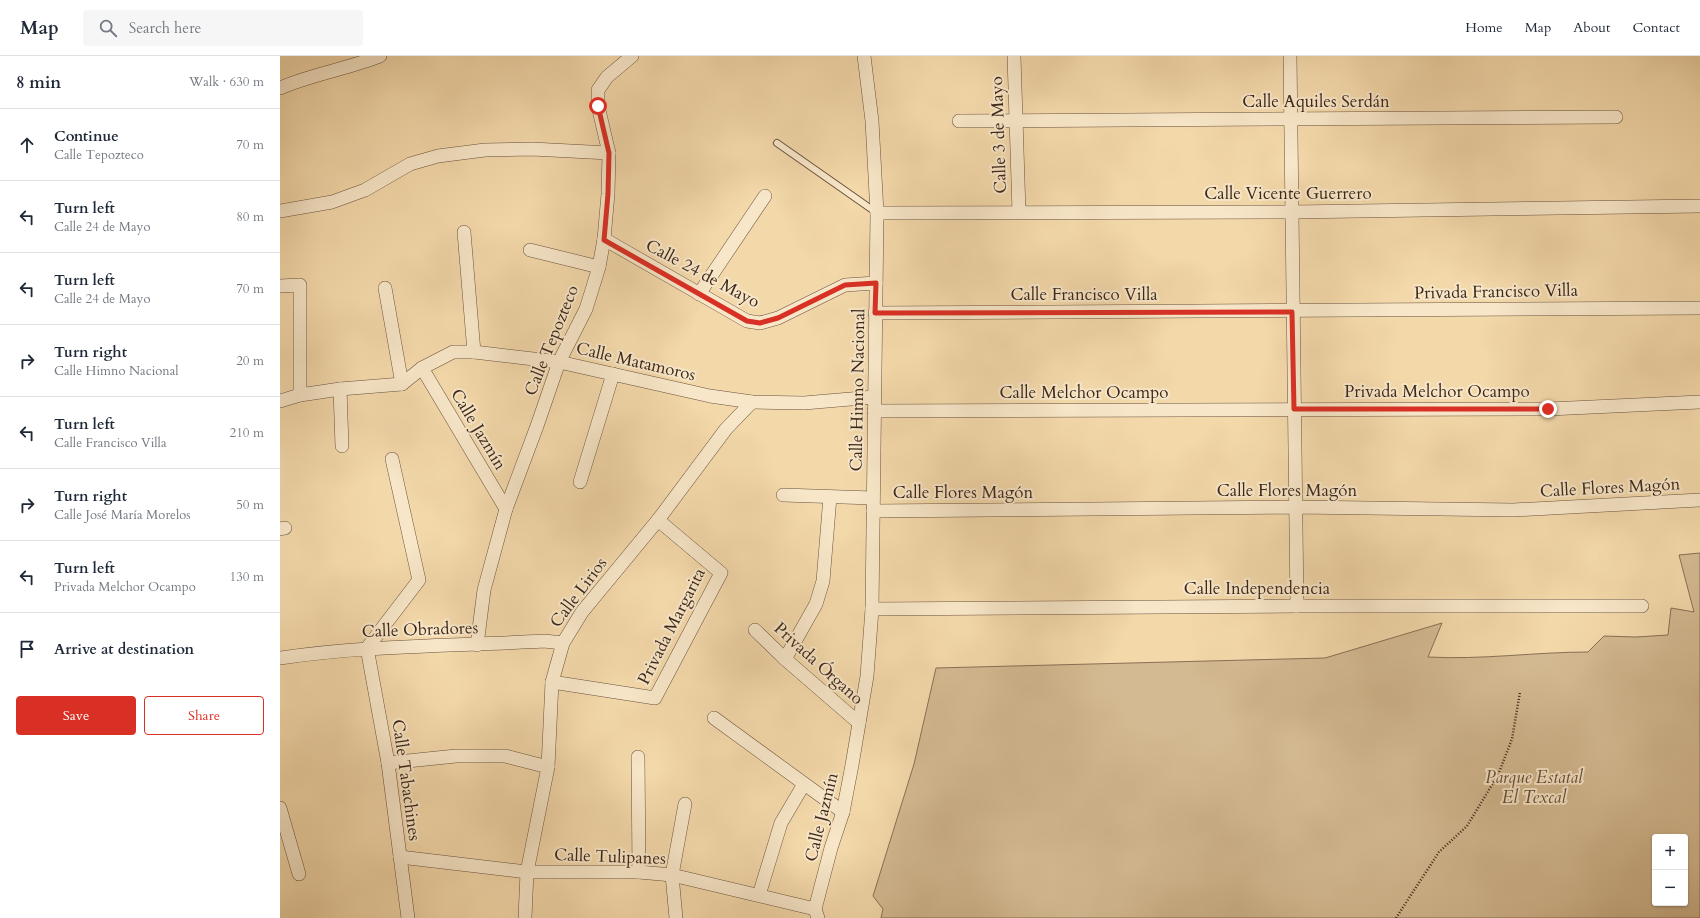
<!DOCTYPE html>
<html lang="en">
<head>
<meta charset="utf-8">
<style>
  :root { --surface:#fff; --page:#f6f6f7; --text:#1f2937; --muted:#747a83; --line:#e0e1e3; --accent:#d93025 }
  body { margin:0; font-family:Cardo,serif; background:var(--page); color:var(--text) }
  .controls { position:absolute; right:12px; bottom:12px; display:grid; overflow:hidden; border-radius:4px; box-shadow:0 1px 3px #0004 }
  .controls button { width:36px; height:36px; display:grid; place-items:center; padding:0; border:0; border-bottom:1px solid var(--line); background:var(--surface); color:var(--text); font:20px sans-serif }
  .stop { position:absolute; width:12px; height:12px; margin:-9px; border:3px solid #d93025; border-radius:50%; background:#fff }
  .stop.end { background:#d93025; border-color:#fff; box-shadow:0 1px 4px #0008 }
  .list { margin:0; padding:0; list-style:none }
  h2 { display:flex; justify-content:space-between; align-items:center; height:52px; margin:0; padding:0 16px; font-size:17px }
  h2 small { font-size:13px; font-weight:400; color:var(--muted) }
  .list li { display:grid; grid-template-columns:26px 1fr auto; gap:12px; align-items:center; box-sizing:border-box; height:72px; padding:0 16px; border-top:1px solid var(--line) }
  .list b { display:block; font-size:15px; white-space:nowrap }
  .list p { margin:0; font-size:13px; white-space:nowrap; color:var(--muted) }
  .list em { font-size:13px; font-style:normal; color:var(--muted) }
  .actions { display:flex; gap:8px; padding:12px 16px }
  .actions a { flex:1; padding:9px 0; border:1px solid var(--accent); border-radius:4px; text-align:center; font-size:14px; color:var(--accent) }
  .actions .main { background:var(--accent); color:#fff }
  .icon { flex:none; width:22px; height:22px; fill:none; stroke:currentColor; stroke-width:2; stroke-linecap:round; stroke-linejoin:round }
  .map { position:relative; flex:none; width:1420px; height:862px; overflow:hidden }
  header { display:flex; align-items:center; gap:24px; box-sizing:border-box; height:56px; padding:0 20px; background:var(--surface); border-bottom:1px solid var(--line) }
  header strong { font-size:19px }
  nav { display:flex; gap:22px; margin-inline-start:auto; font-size:14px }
  .search { width:280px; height:36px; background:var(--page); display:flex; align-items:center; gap:10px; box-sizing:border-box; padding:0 14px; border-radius:4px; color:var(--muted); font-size:15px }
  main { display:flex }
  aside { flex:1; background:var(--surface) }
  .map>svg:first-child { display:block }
  .green { fill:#d4ba92; stroke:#887056; fill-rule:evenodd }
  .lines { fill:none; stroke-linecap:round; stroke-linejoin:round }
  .service-casing { stroke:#6a523e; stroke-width:8 }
  .minor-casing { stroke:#6a523e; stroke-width:14 }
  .path { stroke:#3c261a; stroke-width:2.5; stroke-dasharray:1 2; stroke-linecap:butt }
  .service { stroke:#f7e6c8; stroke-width:6 }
  .minor { stroke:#f7e6c8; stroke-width:13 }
  .route { stroke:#d93025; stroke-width:5 }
  .labels { text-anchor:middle; stroke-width:4; stroke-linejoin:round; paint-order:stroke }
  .street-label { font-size:17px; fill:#3c261a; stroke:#f7e6c8 }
  .park-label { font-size:17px; font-style:italic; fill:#624b38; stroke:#f7e6c8 }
</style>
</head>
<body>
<header>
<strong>Map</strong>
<div class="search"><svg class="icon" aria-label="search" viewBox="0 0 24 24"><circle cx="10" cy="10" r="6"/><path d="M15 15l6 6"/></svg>Search here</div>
<nav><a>Home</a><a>Map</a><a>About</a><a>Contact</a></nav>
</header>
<main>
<aside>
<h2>8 min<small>Walk · 630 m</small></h2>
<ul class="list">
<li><svg class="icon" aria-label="ahead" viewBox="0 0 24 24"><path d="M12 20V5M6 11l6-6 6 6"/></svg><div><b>Continue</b><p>Calle Tepozteco</p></div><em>70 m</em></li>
<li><svg class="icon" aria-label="left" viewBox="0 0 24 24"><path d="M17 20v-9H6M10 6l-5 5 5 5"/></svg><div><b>Turn left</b><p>Calle 24 de Mayo</p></div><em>80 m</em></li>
<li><svg class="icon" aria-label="left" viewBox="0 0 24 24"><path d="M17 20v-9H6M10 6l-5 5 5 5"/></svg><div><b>Turn left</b><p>Calle 24 de Mayo</p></div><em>70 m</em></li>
<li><svg class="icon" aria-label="right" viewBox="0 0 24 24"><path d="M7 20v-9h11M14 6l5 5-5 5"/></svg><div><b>Turn right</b><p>Calle Himno Nacional</p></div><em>20 m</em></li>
<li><svg class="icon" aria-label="left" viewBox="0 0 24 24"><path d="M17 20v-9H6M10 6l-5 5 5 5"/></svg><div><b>Turn left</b><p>Calle Francisco Villa</p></div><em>210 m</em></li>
<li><svg class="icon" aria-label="right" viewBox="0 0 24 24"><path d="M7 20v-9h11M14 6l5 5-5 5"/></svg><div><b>Turn right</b><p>Calle José María Morelos</p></div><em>50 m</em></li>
<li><svg class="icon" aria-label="left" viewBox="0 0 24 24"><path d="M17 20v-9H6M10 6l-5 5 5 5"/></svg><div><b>Turn left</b><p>Privada Melchor Ocampo</p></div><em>130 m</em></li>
<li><svg class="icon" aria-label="arrive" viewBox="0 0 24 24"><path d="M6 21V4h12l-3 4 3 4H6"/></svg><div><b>Arrive at destination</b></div></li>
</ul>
<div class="actions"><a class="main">Save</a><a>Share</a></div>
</aside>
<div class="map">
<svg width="1420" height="862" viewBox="0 0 1420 862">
  <rect width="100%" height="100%" fill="#f3d8aa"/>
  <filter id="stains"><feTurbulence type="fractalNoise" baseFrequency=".005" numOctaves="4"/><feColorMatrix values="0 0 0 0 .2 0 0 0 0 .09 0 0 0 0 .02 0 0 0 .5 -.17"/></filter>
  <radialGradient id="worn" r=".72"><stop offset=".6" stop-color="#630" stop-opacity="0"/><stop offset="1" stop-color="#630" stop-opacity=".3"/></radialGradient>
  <!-- green -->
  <path class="green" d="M1420,497v365h-819l2,-9 -10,-13 41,-132 22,-96 389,-10 117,-35 -14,34c54,3 107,-5 160,-5l16,-16 32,1 32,-2 3,-27 23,4 -15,-57zM1375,781h30v66h-30z"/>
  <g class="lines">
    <defs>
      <polyline id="service" points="497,87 597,157"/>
      <g id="minor">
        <polyline points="734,0 739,156"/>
        <polyline points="1010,0 1017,550"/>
        <path d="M0,32c32,-14 67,-19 100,-32"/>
        <polyline points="679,65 1336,61"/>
        <polyline points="0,155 52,146 85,134 130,108 158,100 205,94 252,93 329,97"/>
        <polyline points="597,157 1012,156 1420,150"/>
        <polyline points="184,176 194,296"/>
        <polyline points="324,183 467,265 480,267 498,262 565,229 596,227"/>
        <polyline points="250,194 319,211"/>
        <polyline points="0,230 20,229 20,339"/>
        <polyline points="105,232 122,328"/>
        <polyline points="419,238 485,140"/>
        <polyline points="595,257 1420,252"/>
        <polyline points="142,312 226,453"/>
        <polyline points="60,333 62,390"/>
        <polyline points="0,345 20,339 60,333 122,328 142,312 173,296 194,296 279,306 430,340 472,346 524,347 594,341"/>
        <polyline points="594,355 1269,353 1420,346"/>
        <polyline points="112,403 139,524 87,592 108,707 128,862"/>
        <polyline points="300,426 333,318"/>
        <polyline points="503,439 593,442"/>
        <polyline points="593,455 1016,451 1233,454 1420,444"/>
        <polyline points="0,473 5,472"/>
        <polyline points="592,553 1017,550 1362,550"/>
        <polyline points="475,574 505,603 579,667"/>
        <polyline points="197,589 204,534 226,453 257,370 279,306 306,253 319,211 324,183 328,138 329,97 318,50 318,34 327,21 352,0"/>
        <path d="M0,602c87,-13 176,-12 264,-17l19,2"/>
        <polyline points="505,603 536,548 543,525 550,441"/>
        <polyline points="272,626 375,642 441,517 378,464"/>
        <polyline points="434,662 563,756"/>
        <polyline points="358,701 359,816"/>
        <polyline points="108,707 176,700 225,700 268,711"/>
        <polyline points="0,752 19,818"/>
        <polyline points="120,801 247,816 359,816 392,819 535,853"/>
        <polyline points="479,839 501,767 524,728"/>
        <polyline points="245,862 247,816 268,711 272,626 283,587 302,556 378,464 446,373 472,346"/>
        <polyline points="396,862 392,819 405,748"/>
        <polyline points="538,862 535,853 551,792 563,756 572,709 587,620 592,553 597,157 592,65 584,0"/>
      </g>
    </defs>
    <!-- service casing -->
    <use href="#service" class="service-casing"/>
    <!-- minor casing -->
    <use href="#minor" class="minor-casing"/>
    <!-- path -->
    <polyline class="path" points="1116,862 1159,796 1187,770 1218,719 1232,683 1240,636"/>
    <!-- service -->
    <use href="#service" class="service"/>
    <!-- minor -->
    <use href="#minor" class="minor"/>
  </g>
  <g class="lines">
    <!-- route -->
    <polyline class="route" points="318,50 329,97 328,138 324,184 467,265 480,267 498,262 565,229 596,227 595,257 1012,256 1014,353 1268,353"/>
  </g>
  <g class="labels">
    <!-- street labels -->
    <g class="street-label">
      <text x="1036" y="51">Calle Aquiles Serdán</text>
      <text transform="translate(718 79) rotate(-92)" y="6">Calle 3 de Mayo</text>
      <text x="1008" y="143">Calle Vicente Guerrero</text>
      <text transform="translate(423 217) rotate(28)" y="6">Calle 24 de Mayo</text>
      <text transform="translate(1216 235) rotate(-1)" y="6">Privada Francisco Villa</text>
      <text x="804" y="244">Calle Francisco Villa</text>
      <text transform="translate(271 284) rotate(-68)" y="6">Calle Tepozteco</text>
      <text transform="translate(356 305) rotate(13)" y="6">Calle Matamoros</text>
      <text transform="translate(577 334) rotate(-89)" y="6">Calle Himno Nacional</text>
      <text x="1157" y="341">Privada Melchor Ocampo</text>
      <text x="804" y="342">Calle Melchor Ocampo</text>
      <text transform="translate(199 373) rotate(59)" y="6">Calle Jazmín</text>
      <text transform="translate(1330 431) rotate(-3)" y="6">Calle Flores Magón</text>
      <text x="1007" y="440">Calle Flores Magón</text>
      <text x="683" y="442">Calle Flores Magón</text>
      <text x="977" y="538">Calle Independencia</text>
      <text transform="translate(298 536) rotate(-53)" y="6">Calle Lirios</text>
      <text transform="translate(391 570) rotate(-63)" y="6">Privada Margarita</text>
      <text transform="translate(140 573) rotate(-2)" y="6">Calle Obradores</text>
      <text transform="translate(539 607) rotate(42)" y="6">Privada Órgano</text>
      <text transform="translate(127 724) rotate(82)" y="6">Calle Tabachines</text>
      <text transform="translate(541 761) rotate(-76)" y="6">Calle Jazmín</text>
      <text transform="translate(330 800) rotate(2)" y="6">Calle Tulipanes</text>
    </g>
    <!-- park labels -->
    <g class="park-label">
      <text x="1254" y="727">Parque Estatal<tspan x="1254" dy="20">El Texcal</tspan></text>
    </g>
  </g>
  <rect width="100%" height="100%" filter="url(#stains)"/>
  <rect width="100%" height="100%" fill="url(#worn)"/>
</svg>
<div class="controls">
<button>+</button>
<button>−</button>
</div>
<div class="stop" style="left:318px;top:50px"></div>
<div class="stop end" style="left:1268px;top:353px"></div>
</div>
</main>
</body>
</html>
